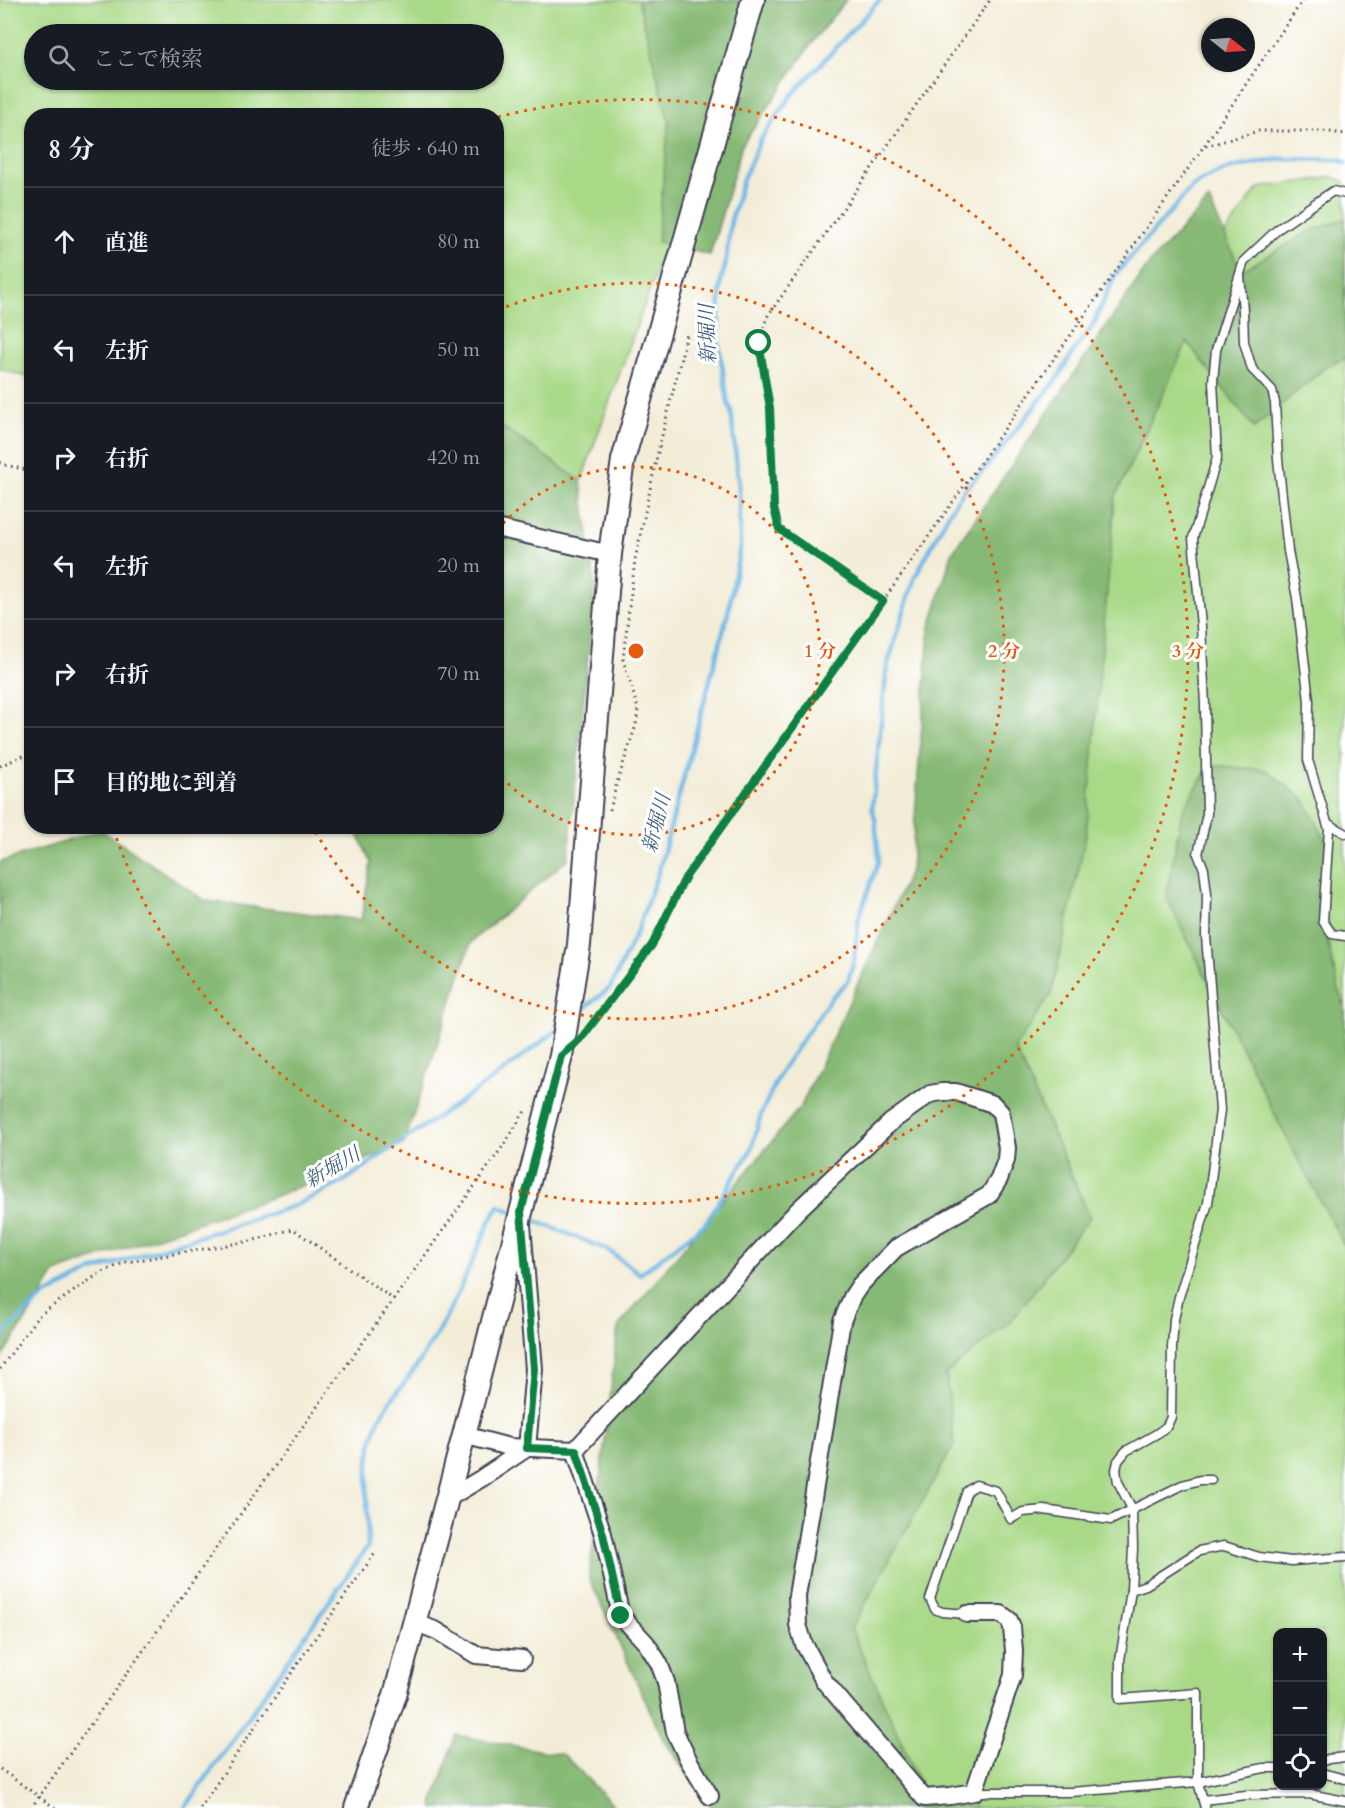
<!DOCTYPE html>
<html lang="ja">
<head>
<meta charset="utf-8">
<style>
  :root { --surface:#171b24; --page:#242831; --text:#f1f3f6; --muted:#9ea1a6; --line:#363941 }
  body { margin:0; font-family:Cardo,"Noto Serif JP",serif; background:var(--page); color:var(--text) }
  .controls { position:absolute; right:18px; bottom:18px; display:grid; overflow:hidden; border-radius:12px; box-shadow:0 2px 4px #0004 }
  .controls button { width:54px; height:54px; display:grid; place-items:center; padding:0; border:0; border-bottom:2px solid var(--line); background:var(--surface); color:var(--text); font:30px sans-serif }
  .compass { position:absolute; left:1201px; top:18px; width:54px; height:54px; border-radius:50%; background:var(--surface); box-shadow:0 2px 4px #0004; rotate:107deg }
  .stop { position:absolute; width:18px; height:18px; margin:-14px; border:4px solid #0b8043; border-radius:50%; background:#fff }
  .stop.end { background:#0b8043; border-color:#fff; box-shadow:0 2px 6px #0008 }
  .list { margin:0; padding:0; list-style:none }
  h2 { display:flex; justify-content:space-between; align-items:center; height:78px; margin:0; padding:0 24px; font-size:26px }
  h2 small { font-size:20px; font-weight:400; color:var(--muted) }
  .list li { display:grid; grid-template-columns:39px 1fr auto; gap:18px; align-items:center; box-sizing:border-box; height:108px; padding:0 24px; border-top:2px solid var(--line) }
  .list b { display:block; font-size:22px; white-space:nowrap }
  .list em { font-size:20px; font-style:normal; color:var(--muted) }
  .icon { flex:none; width:33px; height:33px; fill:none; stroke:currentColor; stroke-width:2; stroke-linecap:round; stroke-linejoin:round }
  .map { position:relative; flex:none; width:1345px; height:1808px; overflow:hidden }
  .search { position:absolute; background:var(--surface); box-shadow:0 2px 4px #0004; left:24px; top:24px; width:480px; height:66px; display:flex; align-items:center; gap:15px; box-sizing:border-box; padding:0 21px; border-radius:33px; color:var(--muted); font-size:22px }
  .panel { position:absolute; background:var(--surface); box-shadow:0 2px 4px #0004; left:24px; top:108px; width:480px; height:726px; border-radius:24px }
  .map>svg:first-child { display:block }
  .green { fill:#a9d987; stroke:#667e61; stroke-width:1.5; fill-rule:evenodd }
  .forest { fill:#86b974; stroke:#546e58; stroke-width:1.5 }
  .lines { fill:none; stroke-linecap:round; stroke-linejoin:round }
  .stream { stroke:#6cb7e5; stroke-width:4.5 }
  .lane-casing { stroke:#414053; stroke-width:11 }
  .street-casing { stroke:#414053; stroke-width:20 }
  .secondary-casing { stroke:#414053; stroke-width:26 }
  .path { stroke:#414053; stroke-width:3; stroke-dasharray:1.5 4.5; stroke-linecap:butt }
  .lane { stroke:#fff; stroke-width:8 }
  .street { stroke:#fff; stroke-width:16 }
  .secondary { stroke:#fff; stroke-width:22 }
  .route { stroke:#0b8043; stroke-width:8 }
  .ring { fill:none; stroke:#e8590c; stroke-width:3; stroke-dasharray:3 6 }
  .labels { text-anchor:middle; stroke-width:6; stroke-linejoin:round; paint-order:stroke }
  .water-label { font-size:20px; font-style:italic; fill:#405e7f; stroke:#fff }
  .centre { fill:#e8590c; stroke:#fff; stroke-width:3 }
  .ring-label { font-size:18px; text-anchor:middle; font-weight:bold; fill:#e8590c; stroke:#fff; stroke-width:6; stroke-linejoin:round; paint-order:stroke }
</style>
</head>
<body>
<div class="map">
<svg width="1345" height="1808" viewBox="0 0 1345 1808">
  <rect width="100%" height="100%" fill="#fff"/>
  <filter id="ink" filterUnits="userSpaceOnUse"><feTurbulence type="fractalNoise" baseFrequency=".0167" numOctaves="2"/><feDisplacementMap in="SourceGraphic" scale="12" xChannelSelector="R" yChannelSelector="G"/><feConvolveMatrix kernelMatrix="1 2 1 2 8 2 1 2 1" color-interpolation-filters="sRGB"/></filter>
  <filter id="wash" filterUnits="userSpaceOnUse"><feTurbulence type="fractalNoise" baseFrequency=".008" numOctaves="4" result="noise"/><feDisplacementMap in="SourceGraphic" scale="24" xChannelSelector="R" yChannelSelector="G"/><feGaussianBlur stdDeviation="1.35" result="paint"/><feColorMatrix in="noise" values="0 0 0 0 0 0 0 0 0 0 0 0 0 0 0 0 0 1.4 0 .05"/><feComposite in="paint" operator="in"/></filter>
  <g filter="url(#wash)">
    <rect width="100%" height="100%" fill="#f3edd8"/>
    <!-- green -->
    <g class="green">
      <path d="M0,0h736l11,19 -166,462 -84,21 -1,-386h-464l-1,262 -31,-9zM34,34h460v46h-460z"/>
      <path d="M1333,177l12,5v1626h-429l-89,-150 93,-604 224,-707 114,-159zM1278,1632h44v154h-44z"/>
    </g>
    <!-- forest -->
    <g class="forest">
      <polygon points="638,0 846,0 814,40 742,145 710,255 657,242 669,122"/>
      <polygon points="1209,200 1241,271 1312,230 1345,219 1345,358 1327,366 1254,428 1187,342 1115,498 1086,835 1052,992 1015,1048 1090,1217 1012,1320 946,1374 954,1445 851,1629 931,1808 712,1808 663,1739 589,1578 618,1327 801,1106 911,869 929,631 952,553 1148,265"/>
      <polygon points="497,423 581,481 595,583 568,859 471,942 404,1144 276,1196 56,1272 0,1361 0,862 101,830 206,901 361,920 371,863 356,830 357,827 496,826"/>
      <polygon points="1210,765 1266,770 1304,799 1327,843 1322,918 1340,995 1345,1006 1345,1247 1280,1125 1166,897 1182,812"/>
      <polygon points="456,1735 564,1755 616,1808 432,1808"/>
    </g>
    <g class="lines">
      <!-- stream -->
      <g class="stream">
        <polyline points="575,1015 610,988 637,931 659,870 728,613 740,548 739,486 731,410 728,403 718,339 721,279 725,267 731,221 743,179 762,137 791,96 880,0"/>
        <polyline points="526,1217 608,1250 640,1274 705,1224 751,1150 761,1114 782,1069 831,998 848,981 854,960 859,917 879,860 875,818 872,808 887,667 914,579 949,513 965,489 987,466 1057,379 1075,349 1093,325 1115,275 1193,186 1213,175 1232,168 1281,159 1339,160 1345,163"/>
        <polyline points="0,1343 6,1331 44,1296 92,1271 294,1206 341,1183 493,1079 557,1030"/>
        <path d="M185,1808l183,-262c-1,-36 -3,-74 5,-109 5,-26 26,-45 40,-66 9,-12 17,-26 24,-38 21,-35 36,-75 53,-112l9,-15 16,7"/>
      </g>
    </g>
  </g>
  <g filter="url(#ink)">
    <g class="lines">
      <defs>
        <g id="lane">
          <polyline points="1240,276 1243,311 1244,342 1252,369 1272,390 1275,403 1278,459 1288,551 1297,598 1309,701 1308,760 1329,829 1323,921 1332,934 1345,936"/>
          <polyline points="1327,823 1345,833"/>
          <polyline points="1131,1590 1146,1585 1199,1551 1224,1546 1259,1557 1292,1561 1345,1557"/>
          <polyline points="967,1614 942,1612 935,1609 930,1599 967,1491 976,1485 996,1491 1011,1519 1023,1512 1044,1510 1111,1520 1182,1485 1200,1480 1211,1480"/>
          <polyline points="1322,1762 1328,1759 1345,1757"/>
          <polyline points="1322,1773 1345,1779"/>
          <polyline points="974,1792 1071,1792 1198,1782 1264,1768 1278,1768"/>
          <polyline points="1203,1800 1246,1795 1309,1794 1345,1801"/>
          <polyline points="1205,1808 1198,1782 1198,1693 1120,1699 1120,1660 1131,1590 1133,1548 1132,1509 1118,1482 1116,1470 1118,1461 1126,1451 1158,1433 1167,1426 1171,1417 1172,1348 1174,1319 1179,1297 1208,1203 1220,1110 1206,936 1207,894 1204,869 1198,854 1207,814 1205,705 1201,626 1193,538 1217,458 1213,381 1216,350 1244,261 1278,229 1333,191 1345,194"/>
        </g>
        <g id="street">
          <polyline points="496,528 610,554"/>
          <polyline points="464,1435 509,1447 575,1450"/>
          <polyline points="575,1450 798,1210 891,1122 930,1094 942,1092 956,1092 993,1104 1001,1113 1007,1148 1006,1160 999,1179 989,1195 896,1248 860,1285 852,1297 842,1321 797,1596 798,1625 804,1644 824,1681 924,1798 950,1796 974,1792 1013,1675 1014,1651 1012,1627 1009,1620 1001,1614 967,1614"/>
          <polyline points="575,1450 603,1534 621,1616 646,1643 659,1663 666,1682 675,1732 689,1761 710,1796"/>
          <polyline points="447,1499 482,1478 527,1448 534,1369 522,1225"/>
          <polyline points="414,1622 437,1631 476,1655 522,1659"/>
        </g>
        <polyline id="secondary" points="356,1808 395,1695 464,1435 561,1056 579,945 610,554 623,460 753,0"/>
      </defs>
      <!-- lane casing -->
      <use href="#lane" class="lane-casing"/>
      <!-- street casing -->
      <use href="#street" class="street-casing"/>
      <!-- secondary casing -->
      <use href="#secondary" class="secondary-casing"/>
      <!-- path -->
      <g class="path">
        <polyline points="1206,146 1259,131 1323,131 1345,134"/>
        <polyline points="0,462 5,465 32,471"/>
        <polyline points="883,601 779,529 774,508 770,408 759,343 767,317 990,0"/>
        <polyline points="0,766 32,752"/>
        <polyline points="610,810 616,786 636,725 638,709 623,659 635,560 657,456 687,334"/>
        <polyline points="584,1035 652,945 685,878 883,601 1204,146 1303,0"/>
        <polyline points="0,1369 38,1316 100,1273 126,1262 251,1241 293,1229 393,1299"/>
        <polyline points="0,1769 55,1808"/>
        <polyline points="31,1808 503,1146 527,1108"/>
        <polyline points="200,1808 311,1644 376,1552"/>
      </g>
      <!-- lane -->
      <use href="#lane" class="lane"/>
      <!-- street -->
      <use href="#street" class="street"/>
      <!-- secondary -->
      <use href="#secondary" class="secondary"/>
    </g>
  </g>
  <g class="lines" filter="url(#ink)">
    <!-- route -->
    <polyline class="route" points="621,1616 603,1534 576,1450 527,1448 534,1369 521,1212 561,1056 580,1040 652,945 685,878 883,601 779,529 774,508 770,408 759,343"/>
  </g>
  <!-- distance rings -->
  <g class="ring">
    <path d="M497 530A184 184 0 1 1 497 772"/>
    <path d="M498 310A368 368 0 1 1 313 827"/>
    <path d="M498 117A552 552 0 1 1 114 831"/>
  </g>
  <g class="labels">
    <!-- water labels -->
    <g class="water-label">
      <text transform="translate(707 334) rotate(-92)" y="7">新堀川</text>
      <text transform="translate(656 823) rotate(-75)" y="7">新堀川</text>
      <text transform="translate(332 1167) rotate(-30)" y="7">新堀川</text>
    </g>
  </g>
  <circle cx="636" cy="651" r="9" class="centre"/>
  <g class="ring-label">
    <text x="820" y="657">1 分</text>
    <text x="1004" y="657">2 分</text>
    <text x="1188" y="657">3 分</text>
  </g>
</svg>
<div class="controls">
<button>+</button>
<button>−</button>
<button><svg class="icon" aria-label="locate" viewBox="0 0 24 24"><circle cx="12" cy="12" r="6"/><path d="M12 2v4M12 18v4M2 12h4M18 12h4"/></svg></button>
</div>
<svg class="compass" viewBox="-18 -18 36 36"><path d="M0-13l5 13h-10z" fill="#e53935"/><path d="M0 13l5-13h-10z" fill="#9ea1a6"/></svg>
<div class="stop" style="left:759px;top:343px"></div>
<div class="stop end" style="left:621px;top:1616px"></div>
<div class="search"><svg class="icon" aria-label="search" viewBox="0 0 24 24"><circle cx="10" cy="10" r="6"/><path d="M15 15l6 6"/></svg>ここで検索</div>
<section class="panel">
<h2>8 分<small>徒歩 · 640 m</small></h2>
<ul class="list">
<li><svg class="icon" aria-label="ahead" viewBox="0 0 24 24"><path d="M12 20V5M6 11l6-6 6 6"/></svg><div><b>直進</b></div><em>80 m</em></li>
<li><svg class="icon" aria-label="left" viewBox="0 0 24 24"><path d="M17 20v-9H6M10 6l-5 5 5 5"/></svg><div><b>左折</b></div><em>50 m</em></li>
<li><svg class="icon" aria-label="right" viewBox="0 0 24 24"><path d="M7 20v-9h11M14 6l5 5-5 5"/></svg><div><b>右折</b></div><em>420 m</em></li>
<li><svg class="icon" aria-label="left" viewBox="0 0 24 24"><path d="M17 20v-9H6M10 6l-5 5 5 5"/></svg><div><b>左折</b></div><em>20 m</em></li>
<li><svg class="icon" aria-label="right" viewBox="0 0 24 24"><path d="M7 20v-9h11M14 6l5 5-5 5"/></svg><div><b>右折</b></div><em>70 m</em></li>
<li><svg class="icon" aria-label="arrive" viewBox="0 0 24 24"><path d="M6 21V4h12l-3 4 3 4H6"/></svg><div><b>目的地に到着</b></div></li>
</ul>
</section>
</div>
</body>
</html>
